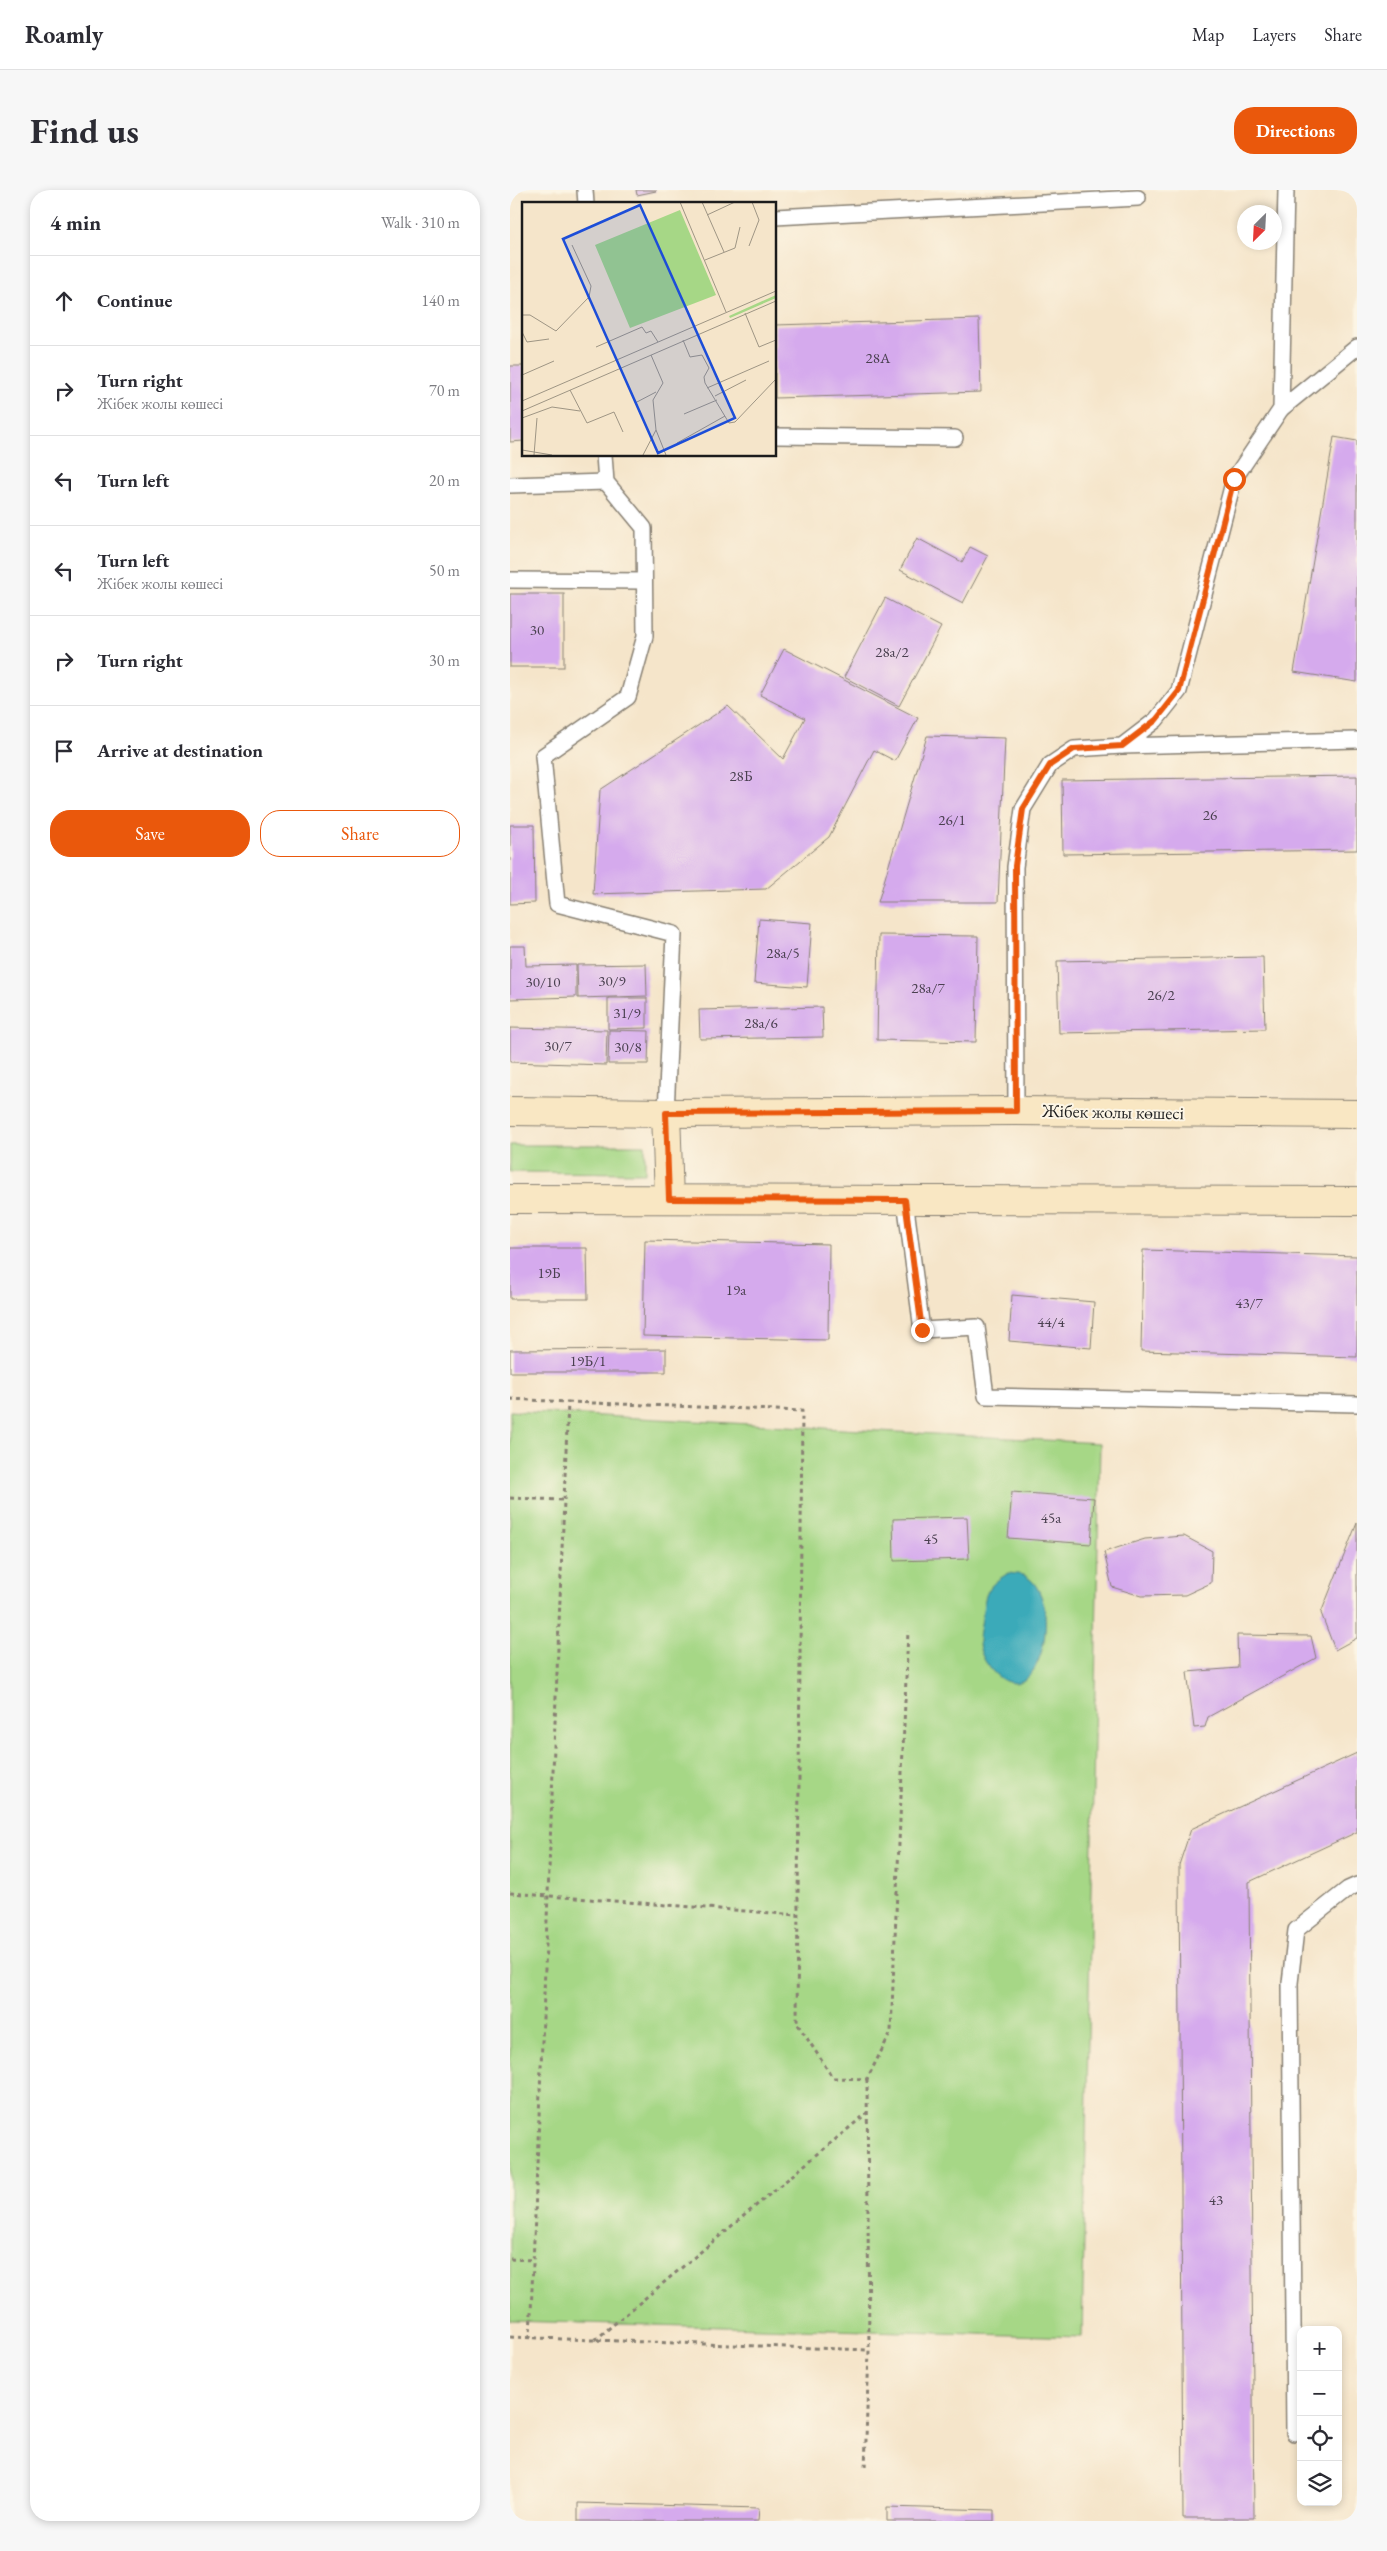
<!DOCTYPE html>
<html lang="en">
<head>
<meta charset="utf-8">
<style>
  :root { --surface:#fff; --page:#f7f7f7; --text:#2b2b33; --muted:#7c7c81; --line:#e1e1e2; --accent:#ea580c }
  body { margin:0; font-family:"EB Garamond",serif; background:var(--page); color:var(--text) }
  .controls { position:absolute; right:15px; bottom:15px; display:grid; overflow:hidden; border-radius:10px; box-shadow:0 2px 8px #0003 }
  .controls button { width:45px; height:45px; display:grid; place-items:center; padding:0; border:0; border-bottom:1px solid var(--line); background:var(--surface); color:var(--text); font:25px sans-serif }
  .compass { position:absolute; left:727px; top:15px; width:45px; height:45px; border-radius:50%; background:var(--surface); box-shadow:0 2px 8px #0003; rotate:204deg }
  .stop { position:absolute; width:15px; height:15px; margin:-11px; border:4px solid #ea580c; border-radius:50%; background:#fff }
  .stop.end { background:#ea580c; border-color:#fff; box-shadow:0 1px 5px #0008 }
  .list { margin:0; padding:0; list-style:none }
  h2 { display:flex; justify-content:space-between; align-items:center; height:65px; margin:0; padding:0 20px; font-size:21px }
  h2 small { font-size:16px; font-weight:400; color:var(--muted) }
  .list li { display:grid; grid-template-columns:32px 1fr auto; gap:15px; align-items:center; box-sizing:border-box; height:90px; padding:0 20px; border-top:1px solid var(--line) }
  .list b { display:block; font-size:19px; white-space:nowrap }
  .list p { margin:0; font-size:16px; white-space:nowrap; color:var(--muted) }
  .list em { font-size:16px; font-style:normal; color:var(--muted) }
  .actions { display:flex; gap:10px; padding:15px 20px }
  .actions a { flex:1; padding:11px 0; border:1px solid var(--accent); border-radius:20px; text-align:center; font-size:18px; color:var(--accent) }
  .actions .main { background:var(--accent); color:#fff }
  .icon { flex:none; width:28px; height:28px; fill:none; stroke:currentColor; stroke-width:2; stroke-linecap:round; stroke-linejoin:round }
  .map { position:relative; flex:none; width:847px; height:2331px; overflow:hidden; border-radius:20px }
  header { display:flex; align-items:center; gap:30px; box-sizing:border-box; height:70px; padding:0 25px; background:var(--surface); border-bottom:1px solid var(--line) }
  header strong { font-size:24px }
  nav { display:flex; gap:28px; margin-inline-start:auto; font-size:18px }
  .intro { display:flex; align-items:center; justify-content:space-between; box-sizing:border-box; height:120px; padding:0 30px }
  h1 { margin:0; font-size:35px }
  .button { padding:12px 22px; border-radius:20px; background:var(--accent); color:#fff; font-size:18px; font-weight:700 }
  main { display:flex; gap:30px; padding:0 30px }
  aside { flex:1; background:var(--surface); border-radius:20px; box-shadow:0 2px 8px #0003 }
  .map>svg:first-child { display:block }
  .green { fill:#a6d786; stroke:#617a51 }
  .water { fill:#3baab9; stroke:#2c636a }
  .building { fill:#d5aaed }
  .lines { fill:none; stroke-linecap:round; stroke-linejoin:round }
  .lane-casing { stroke:#888073; stroke-width:18 }
  .secondary-casing { stroke:#888073; stroke-width:30 }
  .path { stroke:#888073; stroke-width:3; stroke-dasharray:4 4; stroke-linecap:butt }
  .lane { stroke:#fff; stroke-width:15 }
  .secondary { stroke:#f9e7c3; stroke-width:28 }
  .route { stroke:#ea580c; stroke-width:6 }
  .labels { text-anchor:middle; stroke-width:4; stroke-linejoin:round; paint-order:stroke }
  .number-label { font-size:15px; fill:#4a4050 }
  .street-label { font-size:18px; fill:#1c1c1c; stroke:#fcf5e5 }
  .inset-road { fill:none; stroke:#9e9584; stroke-width:1 }
  .view { fill:#1d4ed8; fill-opacity:0.15; stroke:#1d4ed8; stroke-width:2.5 }
  .inset-edge { fill:none; stroke:#1c1c1c; stroke-width:2.5 }
</style>
</head>
<body>
<header>
<strong>Roamly</strong>
<nav><a>Map</a><a>Layers</a><a>Share</a></nav>
</header>
<div class="intro"><h1>Find us</h1><a class="button">Directions</a></div>
<main>
<aside>
<h2>4 min<small>Walk · 310 m</small></h2>
<ul class="list">
<li><svg class="icon" aria-label="ahead" viewBox="0 0 24 24"><path d="M12 20V5M6 11l6-6 6 6"/></svg><div><b>Continue</b></div><em>140 m</em></li>
<li><svg class="icon" aria-label="right" viewBox="0 0 24 24"><path d="M7 20v-9h11M14 6l5 5-5 5"/></svg><div><b>Turn right</b><p>Жібек жолы көшесі</p></div><em>70 m</em></li>
<li><svg class="icon" aria-label="left" viewBox="0 0 24 24"><path d="M17 20v-9H6M10 6l-5 5 5 5"/></svg><div><b>Turn left</b></div><em>20 m</em></li>
<li><svg class="icon" aria-label="left" viewBox="0 0 24 24"><path d="M17 20v-9H6M10 6l-5 5 5 5"/></svg><div><b>Turn left</b><p>Жібек жолы көшесі</p></div><em>50 m</em></li>
<li><svg class="icon" aria-label="right" viewBox="0 0 24 24"><path d="M7 20v-9h11M14 6l5 5-5 5"/></svg><div><b>Turn right</b></div><em>30 m</em></li>
<li><svg class="icon" aria-label="arrive" viewBox="0 0 24 24"><path d="M6 21V4h12l-3 4 3 4H6"/></svg><div><b>Arrive at destination</b></div></li>
</ul>
<div class="actions"><a class="main">Save</a><a>Share</a></div>
</aside>
<div class="map">
<svg width="847" height="2331" viewBox="0 0 847 2331">
  <rect width="100%" height="100%" fill="#fcf5e5"/>
  <filter id="ink" filterUnits="userSpaceOnUse"><feTurbulence type="fractalNoise" baseFrequency=".02" numOctaves="2"/><feDisplacementMap in="SourceGraphic" scale="10" xChannelSelector="R" yChannelSelector="G"/><feConvolveMatrix kernelMatrix="1 2 1 2 8 2 1 2 1" color-interpolation-filters="sRGB"/></filter>
  <filter id="wash" filterUnits="userSpaceOnUse"><feTurbulence type="fractalNoise" baseFrequency=".0096" numOctaves="4" result="noise"/><feDisplacementMap in="SourceGraphic" scale="20" xChannelSelector="R" yChannelSelector="G"/><feGaussianBlur stdDeviation="1.12" result="paint"/><feColorMatrix in="noise" values="0 0 0 0 0 0 0 0 0 0 0 0 0 0 0 0 0 1.4 0 .05"/><feComposite in="paint" operator="in"/></filter>
  <g filter="url(#wash)">
    <rect width="100%" height="100%" fill="#f5e5ca"/>
    <!-- green -->
    <g class="green">
      <polygon points="0,955 135,955 135,983 0,982"/>
      <polygon points="0,1221 590,1253 572,2147 0,2131"/>
    </g>
    <!-- water -->
    <path class="water" d="M499,1383c5,1 14,1 18,4 27,17 22,81 0,101 -20,16 -42,-11 -47,-29 -3,-10 2,-27 3,-38 2,-21 8,-28 26,-38z"/>
    <g id="blocks">
      <!-- building -->
      <g class="building">
        <polygon points="126,0 146,0 146,1 127,5"/>
        <polygon points="469,129 471,202 265,208 265,135"/>
        <polygon points="0,176 14,176 14,251 0,252"/>
        <polygon points="824,247 847,251 847,492 784,482"/>
        <polygon points="407,348 452,372 460,357 478,366 453,413 390,380"/>
        <rect x="0" y="404" width="54" height="73"/>
        <polygon points="375,408 431,437 389,516 334,487"/>
        <polygon points="274,459 408,528 385,571 364,560 319,647 256,699 83,704 90,600 218,516 273,569 295,528 250,505"/>
        <polygon points="417,546 495,548 488,712 368,712"/>
        <polygon points="847,586 847,660 553,664 552,590"/>
        <polygon points="0,635 24,635 25,713 0,714"/>
        <polygon points="249,729 302,733 297,797 244,793"/>
        <polygon points="369,745 468,746 466,852 367,850"/>
        <polygon points="0,756 15,756 16,776 66,775 66,807 0,809"/>
        <polygon points="753,767 755,839 549,843 547,771"/>
        <polygon points="136,774 137,806 68,808 67,775"/>
        <polygon points="98,808 137,808 137,838 98,839"/>
        <polygon points="312,817 313,847 190,849 189,820"/>
        <polygon points="0,838 97,840 96,875 0,872"/>
        <polygon points="99,840 139,841 138,874 98,874"/>
        <polygon points="135,1050 319,1054 318,1150 133,1146"/>
        <polygon points="0,1058 77,1058 78,1109 0,1109"/>
        <polygon points="633,1060 847,1066 847,1167 631,1161"/>
        <polygon points="502,1105 584,1112 581,1158 499,1151"/>
        <polygon points="156,1159 156,1182 0,1182 0,1160"/>
        <polygon points="502,1302 584,1308 581,1354 498,1348"/>
        <polygon points="457,1327 459,1369 384,1371 383,1329"/>
        <polygon points="847,1333 847,1448 825,1460 811,1423"/>
        <polygon points="674,1346 702,1361 701,1393 675,1405 631,1406 602,1397 594,1362 635,1349"/>
        <polygon points="727,1445 801,1446 806,1468 698,1527 695,1537 684,1538 677,1482 728,1478"/>
        <polygon points="847,1563 847,1642 739,1692 744,2328 673,2328 669,1675 681,1639"/>
        <polygon points="68,2313 249,2318 248,2331 68,2331"/>
        <polygon points="377,2317 484,2320 484,2331 377,2331"/>
      </g>
    </g>
  </g>
  <g filter="url(#ink)">
    <use href="#blocks" fill-opacity="0" stroke="#888073" stroke-width="1"/>
    <g class="lines">
      <defs>
        <g id="lane">
          <polyline points="75,0 76,14"/>
          <polyline points="265,27 628,8"/>
          <polyline points="771,219 847,157"/>
          <polyline points="265,246 445,248"/>
          <polyline points="94,265 96,292 134,338 135,446 118,507 33,566 47,714 164,744 156,923"/>
          <polyline points="0,295 96,292"/>
          <polyline points="0,390 134,391"/>
          <polyline points="612,556 847,550"/>
          <polyline points="506,921 505,677 513,619 540,575 564,559 612,556 646,530 669,501 724,289 771,219 776,0"/>
          <polyline points="395,1010 412,1140 467,1137 476,1206 847,1214"/>
          <polyline points="784,2243 780,1793 786,1740 838,1699 847,1695"/>
        </g>
        <g id="secondary">
          <polyline points="0,921 156,923 506,921 847,924"/>
          <polyline points="156,923 159,1009"/>
          <polyline points="0,1009 847,1011"/>
        </g>
      </defs>
      <!-- lane casing -->
      <use href="#lane" class="lane-casing"/>
      <!-- secondary casing -->
      <use href="#secondary" class="secondary-casing"/>
      <!-- path -->
      <g class="path">
        <polyline points="0,1209 58,1212 20,2148"/>
        <polyline points="58,1212 292,1221 287,1833 323,1888 357,1889 381,1842 398,1441"/>
        <polyline points="0,1308 54,1310"/>
        <polyline points="0,1703 288,1725"/>
        <polyline points="357,1889 359,2160"/>
        <polyline points="0,2069 23,2070"/>
        <polyline points="0,2147 359,2160 355,2279"/>
        <polyline points="85,2150 357,1923"/>
      </g>
      <!-- lane -->
      <use href="#lane" class="lane"/>
      <!-- secondary -->
      <use href="#secondary" class="secondary"/>
    </g>
  </g>
  <g class="lines" filter="url(#ink)">
    <!-- route -->
    <polyline class="route" points="412,1140 395,1010 159,1009 156,923 506,921 505,676 513,619 540,575 564,559 612,556 646,530 669,501 724,289"/>
  </g>
  <g class="labels">
    <!-- number labels -->
    <g class="number-label">
      <text x="368" y="173">28А</text>
      <text x="27" y="445">30</text>
      <text x="382" y="467">28а/2</text>
      <text x="231" y="591">28Б</text>
      <text x="700" y="630">26</text>
      <text x="442" y="635">26/1</text>
      <text x="273" y="768">28а/5</text>
      <text x="102" y="796">30/9</text>
      <text x="33" y="797">30/10</text>
      <text x="418" y="803">28а/7</text>
      <text x="651" y="810">26/2</text>
      <text x="117" y="828">31/9</text>
      <text x="251" y="838">28а/6</text>
      <text x="48" y="861">30/7</text>
      <text x="118" y="862">30/8</text>
      <text x="39" y="1088">19Б</text>
      <text x="226" y="1105">19а</text>
      <text x="739" y="1118">43/7</text>
      <text x="541" y="1137">44/4</text>
      <text x="78" y="1176">19Б/1</text>
      <text x="541" y="1333">45а</text>
      <text x="421" y="1354">45</text>
      <text x="706" y="2015">43</text>
    </g>
    <!-- street labels -->
    <g class="street-label">
      <text transform="translate(603 922) rotate(1)" y="6">Жібек жолы көшесі</text>
    </g>
  </g>
  <!-- overview -->
  <g transform="translate(12 12)">
    <rect width="254" height="254" fill="#f5e5ca"/>
    <path d="M158,8l36,85 -86,33 -35,-83zM254,93v3l-46,20 -1,-2z" fill="#a6d786"/>
    <path class="inset-road" d="M158,0l46,110M180,0l22,50M185,13l28,-13M227,44l10,-26 -7,-18M183,58l30,-12 5,-21M223,111l14,34 17,-7M0,113h8l26,16 33,-34 2,-11 -19,-41M0,130l5,10 22,-3M161,138l7,17 12,-2 7,13 -5,9 1,6 24,40 6,-1 41,-43M74,145l46,-20 4,6 5,-2 7,11M129,153l12,28 -10,17 3,30 10,25M0,173l32,-14M185,186l62,-27M48,188l17,33 27,-11 9,20M193,194l31,-16M0,199l254,-110M113,201l21,-11M0,209l254,-110M162,212l33,-14M0,216l30,-11 28,4M155,241l48,-27M0,248l30,5M12,253l3,-37M121,253l13,-25"/>
    <path class="view" d="M118,3l95,213 -77,35 -95,-214z"/>
    <rect width="254" height="254" class="inset-edge"/>
  </g>
</svg>
<div class="controls">
<button>+</button>
<button>−</button>
<button><svg class="icon" aria-label="locate" viewBox="0 0 24 24"><circle cx="12" cy="12" r="6"/><path d="M12 2v4M12 18v4M2 12h4M18 12h4"/></svg></button>
<button><svg class="icon" aria-label="layers" viewBox="0 0 24 24"><path d="M12 4l9 5-9 5-9-5zM3 14l9 5 9-5"/></svg></button>
</div>
<svg class="compass" viewBox="-18 -18 36 36"><path d="M0-13l5 13h-10z" fill="#e53935"/><path d="M0 13l5-13h-10z" fill="#7c7c81"/></svg>
<div class="stop" style="left:724px;top:289px"></div>
<div class="stop end" style="left:412px;top:1140px"></div>
</div>
</main>
</body>
</html>
